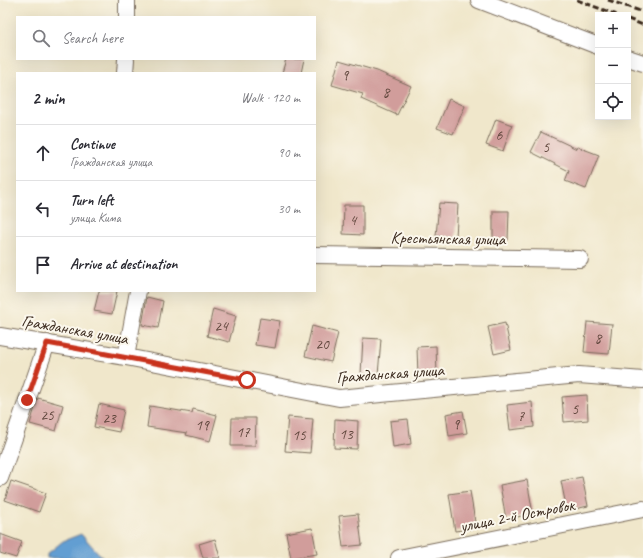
<!DOCTYPE html>
<html lang="en">
<head>
<meta charset="utf-8">
<style>
  :root { --surface:#fff; --page:#f7f7f7; --text:#2b2b33; --muted:#7c7c81; --line:#e1e1e2 }
  body { margin:0; font-family:Caveat,sans-serif; background:var(--page); color:var(--text) }
  .controls { position:absolute; right:12px; top:12px; display:grid; overflow:hidden; border-radius:0px; box-shadow:0 4px 16px #0002 }
  .controls button { width:36px; height:36px; display:grid; place-items:center; padding:0; border:0; border-bottom:1px solid var(--line); background:var(--surface); color:var(--text); font:20px sans-serif }
  .stop { position:absolute; width:12px; height:12px; margin:-9px; border:3px solid #c8321e; border-radius:50%; background:#fff }
  .stop.end { background:#c8321e; border-color:#fff; box-shadow:0 1px 4px #0008 }
  .list { margin:0; padding:0; list-style:none }
  h2 { display:flex; justify-content:space-between; align-items:center; height:52px; margin:0; padding:0 16px; font-size:17px }
  h2 small { font-size:13px; font-weight:400; color:var(--muted) }
  .list li { display:grid; grid-template-columns:26px 1fr auto; gap:12px; align-items:center; box-sizing:border-box; height:56px; padding:0 16px; border-top:1px solid var(--line) }
  .list b { display:block; font-size:15px; white-space:nowrap }
  .list p { margin:0; font-size:13px; white-space:nowrap; color:var(--muted) }
  .list em { font-size:13px; font-style:normal; color:var(--muted) }
  .icon { flex:none; width:22px; height:22px; fill:none; stroke:currentColor; stroke-width:2; stroke-linecap:round; stroke-linejoin:round }
  .map { position:relative; flex:none; width:643px; height:558px; overflow:hidden }
  .search { position:absolute; background:var(--surface); box-shadow:0 4px 16px #0002; left:16px; top:16px; width:300px; height:44px; display:flex; align-items:center; gap:10px; box-sizing:border-box; padding:0 14px; border-radius:0px; color:var(--muted); font-size:15px }
  .panel { position:absolute; background:var(--surface); box-shadow:0 4px 16px #0002; left:16px; top:72px; width:300px; height:220px; border-radius:0px }
  .map>svg:first-child { display:block }
  .water { fill:#629ed2; stroke:#4e6478 }
  .building { fill:#d19d9b }
  .lines { fill:none; stroke-linecap:round; stroke-linejoin:round }
  .minor-casing { stroke:#7a6c5b; stroke-width:18 }
  .minor { stroke:#fff; stroke-width:16 }
  .rail { stroke:#3b2a1e; stroke-width:3; stroke-dasharray:6 3; stroke-linecap:butt }
  .route { stroke:#c8321e; stroke-width:5 }
  .labels { text-anchor:middle; stroke-width:4; stroke-linejoin:round; paint-order:stroke }
  .number-label { font-size:15px; fill:#60473d }
  .street-label { font-size:17px; fill:#3b2a1e; stroke:#fbf7ec }
</style>
</head>
<body>
<div class="map">
<svg width="643" height="558" viewBox="0 0 643 558">
  <rect width="100%" height="100%" fill="#fbf7ec"/>
  <filter id="ink" filterUnits="userSpaceOnUse"><feTurbulence type="fractalNoise" baseFrequency=".025" numOctaves="2"/><feDisplacementMap in="SourceGraphic" scale="8" xChannelSelector="R" yChannelSelector="G"/><feConvolveMatrix kernelMatrix="1 2 1 2 8 2 1 2 1" color-interpolation-filters="sRGB"/></filter>
  <filter id="wash" filterUnits="userSpaceOnUse"><feTurbulence type="fractalNoise" baseFrequency=".012" numOctaves="4" result="noise"/><feDisplacementMap in="SourceGraphic" scale="16" xChannelSelector="R" yChannelSelector="G"/><feGaussianBlur stdDeviation="0.9" result="paint"/><feColorMatrix in="noise" values="0 0 0 0 0 0 0 0 0 0 0 0 0 0 0 0 0 1.4 0 .05"/><feComposite in="paint" operator="in"/></filter>
  <g filter="url(#wash)">
    <rect width="100%" height="100%" fill="#f0e7cb"/>
    <!-- water -->
    <polygon class="water" points="81,534 103,558 47,558 47,554 63,541"/>
    <g id="blocks">
      <!-- building -->
      <g class="building">
        <polygon points="286,59 304,59 301,73 282,73"/>
        <polygon points="339,60 377,71 411,86 397,115 361,99 363,94 332,85"/>
        <polygon points="449,99 465,106 453,134 437,128"/>
        <polygon points="496,119 512,125 503,151 486,145"/>
        <polygon points="541,132 577,149 578,147 599,155 586,189 565,181 569,171 531,152"/>
        <polygon points="439,203 458,204 456,237 436,236"/>
        <polygon points="344,205 363,205 363,235 343,234"/>
        <polygon points="493,211 509,211 508,240 493,240"/>
        <polygon points="99,291 117,291 112,314 94,311"/>
        <polygon points="147,297 163,301 158,328 142,325"/>
        <polygon points="213,309 236,316 229,342 207,336"/>
        <polygon points="260,318 280,321 275,348 255,345"/>
        <polygon points="587,322 612,324 609,354 584,352"/>
        <polygon points="505,323 511,350 494,354 488,327"/>
        <polygon points="312,326 338,333 331,362 305,356"/>
        <polygon points="363,338 381,339 378,375 361,374"/>
        <polygon points="436,346 437,375 418,376 417,347"/>
        <polygon points="587,395 588,420 564,422 562,397"/>
        <polygon points="38,398 63,405 56,431 30,424"/>
        <polygon points="532,402 534,427 510,430 507,405"/>
        <polygon points="99,404 124,410 119,432 94,427"/>
        <polygon points="150,406 192,413 193,409 217,415 210,441 186,435 187,433 147,427"/>
        <polygon points="463,411 467,433 449,436 446,414"/>
        <polygon points="288,417 313,419 310,453 285,451"/>
        <polygon points="232,418 256,418 255,446 231,446"/>
        <polygon points="335,419 358,421 357,449 334,448"/>
        <polygon points="408,419 411,444 393,447 390,421"/>
        <polygon points="582,477 588,506 567,511 561,481"/>
        <polygon points="527,480 533,514 506,519 500,485"/>
        <polygon points="11,481 46,493 39,512 5,500"/>
        <polygon points="470,491 476,528 455,531 449,494"/>
        <polygon points="358,514 362,545 343,547 339,516"/>
        <polygon points="312,528 317,554 291,558 286,533"/>
        <polygon points="0,534 22,542 16,558 0,553"/>
        <polygon points="215,539 220,558 203,558 199,544"/>
      </g>
    </g>
  </g>
  <g filter="url(#ink)">
    <use href="#blocks" fill-opacity="0" stroke="#7a6c5b" stroke-width="1"/>
    <g class="lines">
      <defs>
        <g id="minor">
          <polyline points="479,0 598,46"/>
          <polyline points="127,17 127,0"/>
          <polyline points="628,58 643,63"/>
          <polyline points="125,73 126,59"/>
          <polyline points="315,255 580,259"/>
          <polyline points="0,336 126,357 339,398 579,375 643,380"/>
          <polyline points="126,357 138,291"/>
          <polyline points="0,478 47,343"/>
          <polyline points="399,558 643,509"/>
        </g>
      </defs>
      <!-- minor casing -->
      <use href="#minor" class="minor-casing"/>
      <!-- minor -->
      <use href="#minor" class="minor"/>
      <!-- rail -->
      <g class="rail">
        <polyline points="577,0 617,15"/>
        <polyline points="608,0 643,12"/>
        <polyline points="628,19 643,25"/>
      </g>
    </g>
  </g>
  <g class="lines" filter="url(#ink)">
    <!-- route -->
    <polyline class="route" points="27,400 47,343 247,380"/>
  </g>
  <g class="labels">
    <!-- number labels -->
    <g class="number-label">
      <text x="345" y="80">9</text>
      <text x="386" y="97">8</text>
      <text x="499" y="140">6</text>
      <text x="546" y="152">5</text>
      <text x="353" y="225">4</text>
      <text x="221" y="331">24</text>
      <text x="598" y="343">8</text>
      <text x="322" y="349">20</text>
      <text x="575" y="414">5</text>
      <text x="47" y="420">25</text>
      <text x="521" y="421">7</text>
      <text x="109" y="423">23</text>
      <text x="456" y="429">9</text>
      <text x="202" y="430">19</text>
      <text x="243" y="437">17</text>
      <text x="346" y="439">13</text>
      <text x="299" y="440">15</text>
    </g>
    <!-- street labels -->
    <g class="street-label">
      <text transform="translate(448 238) rotate(1)" y="6">Крестьянская улица</text>
      <text transform="translate(75 329) rotate(10)" y="6">Гражданская улица</text>
      <text transform="translate(390 373) rotate(-4)" y="6">Гражданская улица</text>
      <text transform="translate(517 515) rotate(-11)" y="6">улица 2-й Островок</text>
    </g>
  </g>
</svg>
<div class="controls">
<button>+</button>
<button>−</button>
<button><svg class="icon" aria-label="locate" viewBox="0 0 24 24"><circle cx="12" cy="12" r="6"/><path d="M12 2v4M12 18v4M2 12h4M18 12h4"/></svg></button>
</div>
<div class="stop" style="left:247px;top:380px"></div>
<div class="stop end" style="left:27px;top:400px"></div>
<div class="search"><svg class="icon" aria-label="search" viewBox="0 0 24 24"><circle cx="10" cy="10" r="6"/><path d="M15 15l6 6"/></svg>Search here</div>
<section class="panel">
<h2>2 min<small>Walk · 120 m</small></h2>
<ul class="list">
<li><svg class="icon" aria-label="ahead" viewBox="0 0 24 24"><path d="M12 20V5M6 11l6-6 6 6"/></svg><div><b>Continue</b><p>Гражданская улица</p></div><em>90 m</em></li>
<li><svg class="icon" aria-label="left" viewBox="0 0 24 24"><path d="M17 20v-9H6M10 6l-5 5 5 5"/></svg><div><b>Turn left</b><p>улица Кима</p></div><em>30 m</em></li>
<li><svg class="icon" aria-label="arrive" viewBox="0 0 24 24"><path d="M6 21V4h12l-3 4 3 4H6"/></svg><div><b>Arrive at destination</b></div></li>
</ul>
</section>
</div>
</body>
</html>
